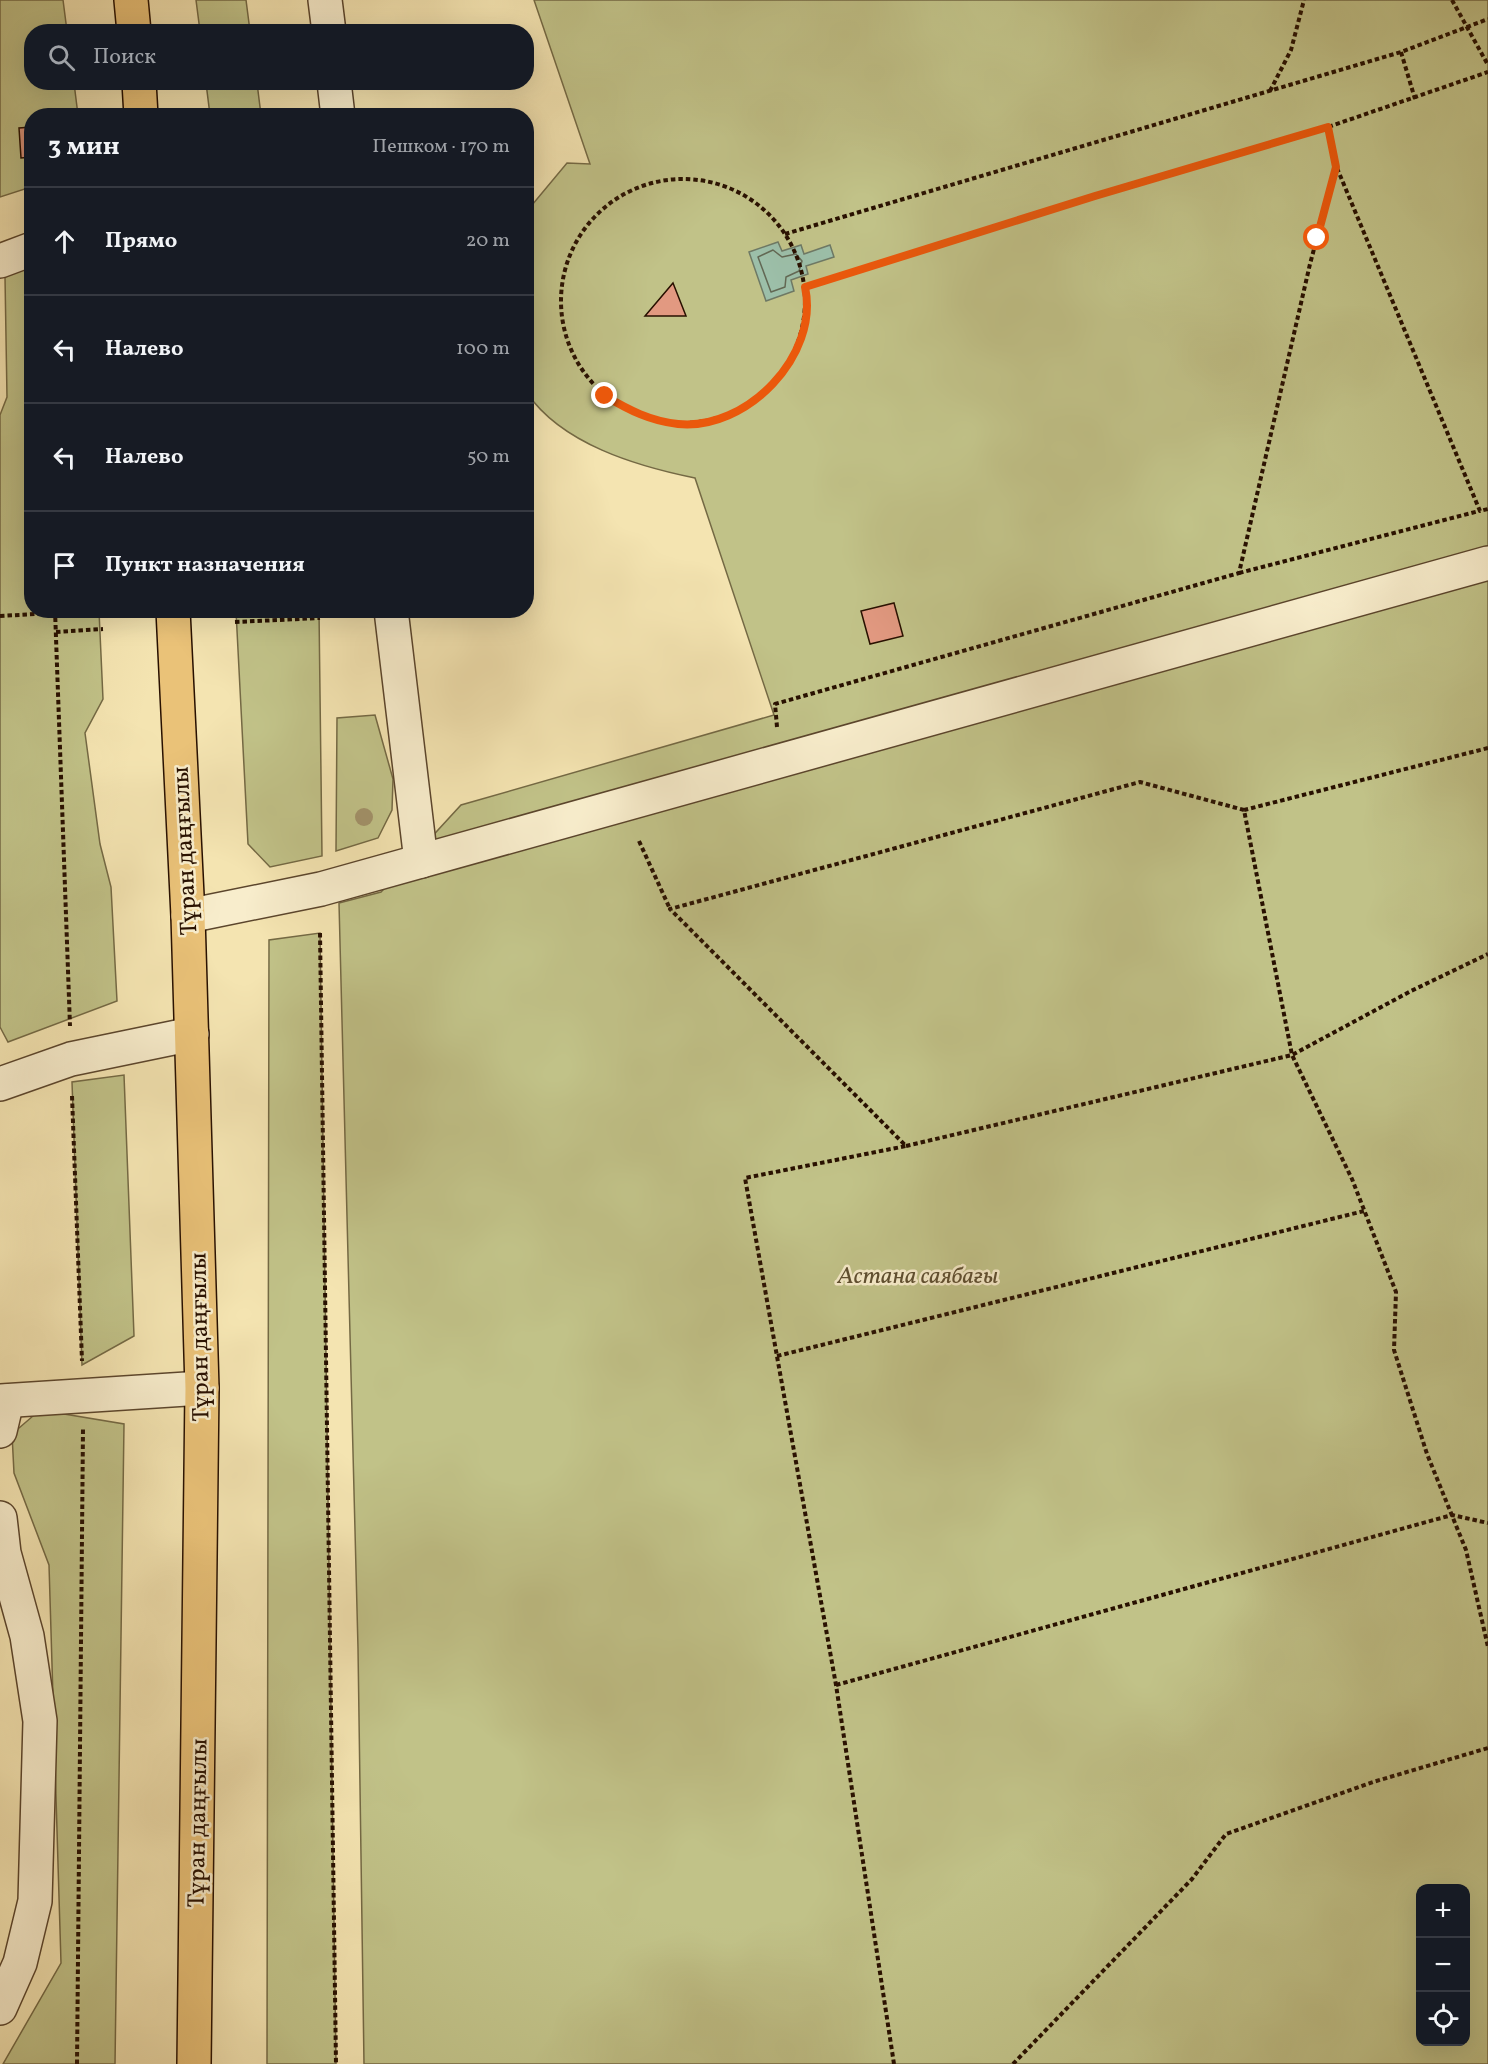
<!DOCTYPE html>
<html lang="ru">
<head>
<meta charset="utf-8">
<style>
  :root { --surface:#171b24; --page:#20242c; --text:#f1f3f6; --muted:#9ea1a6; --line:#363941 }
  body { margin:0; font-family:Vollkorn,serif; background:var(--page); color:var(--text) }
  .controls { position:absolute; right:18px; bottom:18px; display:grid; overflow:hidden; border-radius:12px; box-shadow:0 6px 24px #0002 }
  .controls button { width:54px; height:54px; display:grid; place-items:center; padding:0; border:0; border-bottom:2px solid var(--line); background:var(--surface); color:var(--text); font:30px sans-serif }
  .stop { position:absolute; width:18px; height:18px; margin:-14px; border:4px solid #ea580c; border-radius:50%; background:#fff }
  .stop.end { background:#ea580c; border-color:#fff; box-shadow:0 2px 6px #0008 }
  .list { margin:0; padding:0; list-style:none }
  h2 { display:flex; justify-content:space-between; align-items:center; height:78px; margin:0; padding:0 24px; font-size:26px }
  h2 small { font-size:20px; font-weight:400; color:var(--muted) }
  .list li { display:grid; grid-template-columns:39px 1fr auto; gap:18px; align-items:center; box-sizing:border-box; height:108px; padding:0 24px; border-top:2px solid var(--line) }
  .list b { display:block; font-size:22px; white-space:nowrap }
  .list em { font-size:20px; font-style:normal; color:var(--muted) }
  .icon { flex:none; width:33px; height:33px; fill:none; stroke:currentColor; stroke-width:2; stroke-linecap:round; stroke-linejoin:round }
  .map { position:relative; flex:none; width:1488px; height:2064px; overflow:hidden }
  .search { position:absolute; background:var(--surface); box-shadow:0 6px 24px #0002; left:24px; top:24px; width:510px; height:66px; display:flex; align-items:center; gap:15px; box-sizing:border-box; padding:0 21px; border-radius:24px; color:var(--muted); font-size:22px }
  .panel { position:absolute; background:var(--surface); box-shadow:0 6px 24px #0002; left:24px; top:108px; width:510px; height:510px; border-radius:24px }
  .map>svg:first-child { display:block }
  .green { fill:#c1c288; stroke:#746944; stroke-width:1.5; fill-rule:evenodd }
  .water { fill:#9cbfa9; stroke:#6e7965; stroke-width:1.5 }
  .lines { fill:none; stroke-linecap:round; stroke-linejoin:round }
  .shore { stroke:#626854; stroke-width:1.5 }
  .building { fill:#e29981; stroke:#281000; stroke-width:1.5 }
  .minor-casing { stroke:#5b452c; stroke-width:36 }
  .major-casing { stroke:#281000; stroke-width:36 }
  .path { stroke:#281000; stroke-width:4; stroke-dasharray:4.5 3; stroke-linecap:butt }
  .minor { stroke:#f8edcc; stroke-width:33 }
  .major { stroke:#eac278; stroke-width:33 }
  .tree { fill:#a2926a }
  .route { stroke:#ea580c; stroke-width:8 }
  .labels { text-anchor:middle; stroke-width:5; stroke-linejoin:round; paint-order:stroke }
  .street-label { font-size:24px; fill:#281000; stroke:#f8edcc }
  .park-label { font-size:24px; font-style:italic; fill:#5e4e30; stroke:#f8edcc }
</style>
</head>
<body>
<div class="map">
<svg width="1488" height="2064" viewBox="0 0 1488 2064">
  <rect width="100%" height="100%" fill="#f4e4b1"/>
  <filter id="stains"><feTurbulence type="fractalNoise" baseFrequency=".00333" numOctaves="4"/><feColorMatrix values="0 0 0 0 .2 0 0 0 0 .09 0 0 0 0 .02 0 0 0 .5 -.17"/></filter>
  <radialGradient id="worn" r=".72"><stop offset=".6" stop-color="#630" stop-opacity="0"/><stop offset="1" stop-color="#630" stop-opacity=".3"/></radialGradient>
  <!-- green -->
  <g class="green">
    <polygon points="0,0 63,0 67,31 32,32 32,82 74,83 78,115 32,116 31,187 0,197"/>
    <polygon points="196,0 246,0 250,31 200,31"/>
    <path d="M534,0h954v2064h-1124l-6,-416 -19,-745 42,-11 80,-87 313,-90 -79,-237c-59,-12 -133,-34 -168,-85v-182l40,-48 23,1zM1420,1888h46v154h-46z"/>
    <polygon points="206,83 257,83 261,115 210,115"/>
    <polygon points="31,264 32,610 99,611 103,699 85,733 100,844 111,887 117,1001 8,1042 0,1027 0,415 7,397 5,277"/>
    <polygon points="236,611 319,611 322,856 270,867 248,844"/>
    <polygon points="375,715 393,779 392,810 378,838 336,851 337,718"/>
    <polygon points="320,933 336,2064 267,2064 269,940"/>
    <polygon points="124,1075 134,1336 82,1365 72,1082"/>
    <polygon points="40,1410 124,1424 115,2064 3,2064 61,1963 49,1565 14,1473 12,1434"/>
  </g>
  <!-- water -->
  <polygon class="water" points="778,242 782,251 801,245 804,254 830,245 834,257 806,266 808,274 791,280 794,291 766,301 749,252"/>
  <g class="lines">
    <!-- shore -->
    <polygon class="shore" points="773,250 782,257 796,254 802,261 799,271 786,277 785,287 771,292 758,257"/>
  </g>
  <!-- building -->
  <g class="building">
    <polygon points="32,127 32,157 21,158 19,128"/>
    <polygon points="673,283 686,316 645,316"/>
    <polygon points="894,603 903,636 870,644 861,611"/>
  </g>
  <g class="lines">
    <defs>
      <g id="minor">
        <polyline points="325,0 329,32"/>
        <polyline points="334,82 338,116"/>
        <polyline points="0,261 32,249"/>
        <polyline points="391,610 421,861"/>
        <polyline points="188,916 321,889 1488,563"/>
        <polyline points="0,1084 71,1059 192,1034"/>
        <polyline points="0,1401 202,1388"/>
        <polyline points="0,1431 7,1401"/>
        <polyline points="0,1518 4,1553 27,1636 40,1721 35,1901 20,1963 0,2008"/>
      </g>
      <g id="major">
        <polyline points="131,0 134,32"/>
        <polyline points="139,82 141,116"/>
        <polyline points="173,610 188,916 202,1388 194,2064"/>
      </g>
    </defs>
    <!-- minor casing -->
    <use href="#minor" class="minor-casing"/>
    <!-- major casing -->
    <use href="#major" class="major-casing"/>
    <!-- path -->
    <g class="path">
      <polyline points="1452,0 1488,65"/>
      <polyline points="1401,52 1415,99"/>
      <polyline points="1270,91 1291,50 1304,0"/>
      <polyline points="1337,168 1480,511 1488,509"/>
      <circle cx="683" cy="301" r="122"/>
      <polyline points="785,234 1401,52 1488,19"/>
      <polyline points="805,287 1095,196 1328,127 1488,72"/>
      <polyline points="1239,573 1479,511"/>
      <polyline points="55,610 70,1026"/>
      <polyline points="0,616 55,613"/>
      <polyline points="235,622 320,618"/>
      <polyline points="56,632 103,629"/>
      <polyline points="777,727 775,704 1239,573 1310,264 1336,167 1328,127"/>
      <polyline points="1488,748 1244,810 1292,1055 1352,1179 1396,1292 1394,1350 1427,1454 1466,1550 1488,1647"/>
      <polyline points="639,841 670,909"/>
      <polyline points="320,933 336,2064"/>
      <polyline points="72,1096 82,1361"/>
      <polyline points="906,1146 1292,1055 1411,991 1488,954"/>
      <polyline points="777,1356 1364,1211"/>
      <polyline points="836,1685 1452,1515 1488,1523"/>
      <polyline points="77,2064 83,1429"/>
      <polyline points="894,2064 836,1685 745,1178 906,1146 670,909 1140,782 1244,810"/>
      <polyline points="1013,2064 1192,1879 1226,1834 1373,1782 1488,1748"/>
    </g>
    <!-- minor -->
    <use href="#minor" class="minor"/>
    <!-- major -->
    <use href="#major" class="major"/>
  </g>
  <!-- trees -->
  <circle class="tree" cx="364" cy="817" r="9"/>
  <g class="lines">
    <!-- route -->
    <path class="route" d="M605,396c24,14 45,25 73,28 68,7 142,-68 127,-137l290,-91 233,-69 8,40 -19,71"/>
  </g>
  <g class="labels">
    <!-- street labels -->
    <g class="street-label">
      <text transform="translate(184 851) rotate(-93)" y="8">Тұран даңғылы</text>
      <text transform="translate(199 1337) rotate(-91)" y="8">Тұран даңғылы</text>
      <text transform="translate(197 1823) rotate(-89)" y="8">Тұран даңғылы</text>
    </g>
    <!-- park labels -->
    <g class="park-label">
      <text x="918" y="1283">Астана саябағы</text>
    </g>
  </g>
  <rect width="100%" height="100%" filter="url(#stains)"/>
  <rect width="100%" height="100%" fill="url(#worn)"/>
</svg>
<div class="controls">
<button>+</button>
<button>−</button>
<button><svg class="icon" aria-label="locate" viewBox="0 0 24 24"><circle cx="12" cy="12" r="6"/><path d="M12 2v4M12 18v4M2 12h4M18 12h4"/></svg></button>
</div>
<div class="stop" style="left:1317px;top:238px"></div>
<div class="stop end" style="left:605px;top:396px"></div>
<div class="search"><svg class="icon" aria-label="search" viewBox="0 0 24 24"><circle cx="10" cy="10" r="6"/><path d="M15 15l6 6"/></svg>Поиск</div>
<section class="panel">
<h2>3 мин<small>Пешком · 170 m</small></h2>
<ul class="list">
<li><svg class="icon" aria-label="ahead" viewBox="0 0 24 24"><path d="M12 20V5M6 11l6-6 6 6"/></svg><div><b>Прямо</b></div><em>20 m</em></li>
<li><svg class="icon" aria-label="left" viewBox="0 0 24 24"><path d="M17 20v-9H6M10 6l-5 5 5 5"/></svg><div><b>Налево</b></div><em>100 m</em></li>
<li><svg class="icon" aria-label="left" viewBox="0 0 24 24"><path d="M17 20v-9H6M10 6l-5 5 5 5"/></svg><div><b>Налево</b></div><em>50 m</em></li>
<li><svg class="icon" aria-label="arrive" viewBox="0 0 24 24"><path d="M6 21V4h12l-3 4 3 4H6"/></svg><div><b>Пункт назначения</b></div></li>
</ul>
</section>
</div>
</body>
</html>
